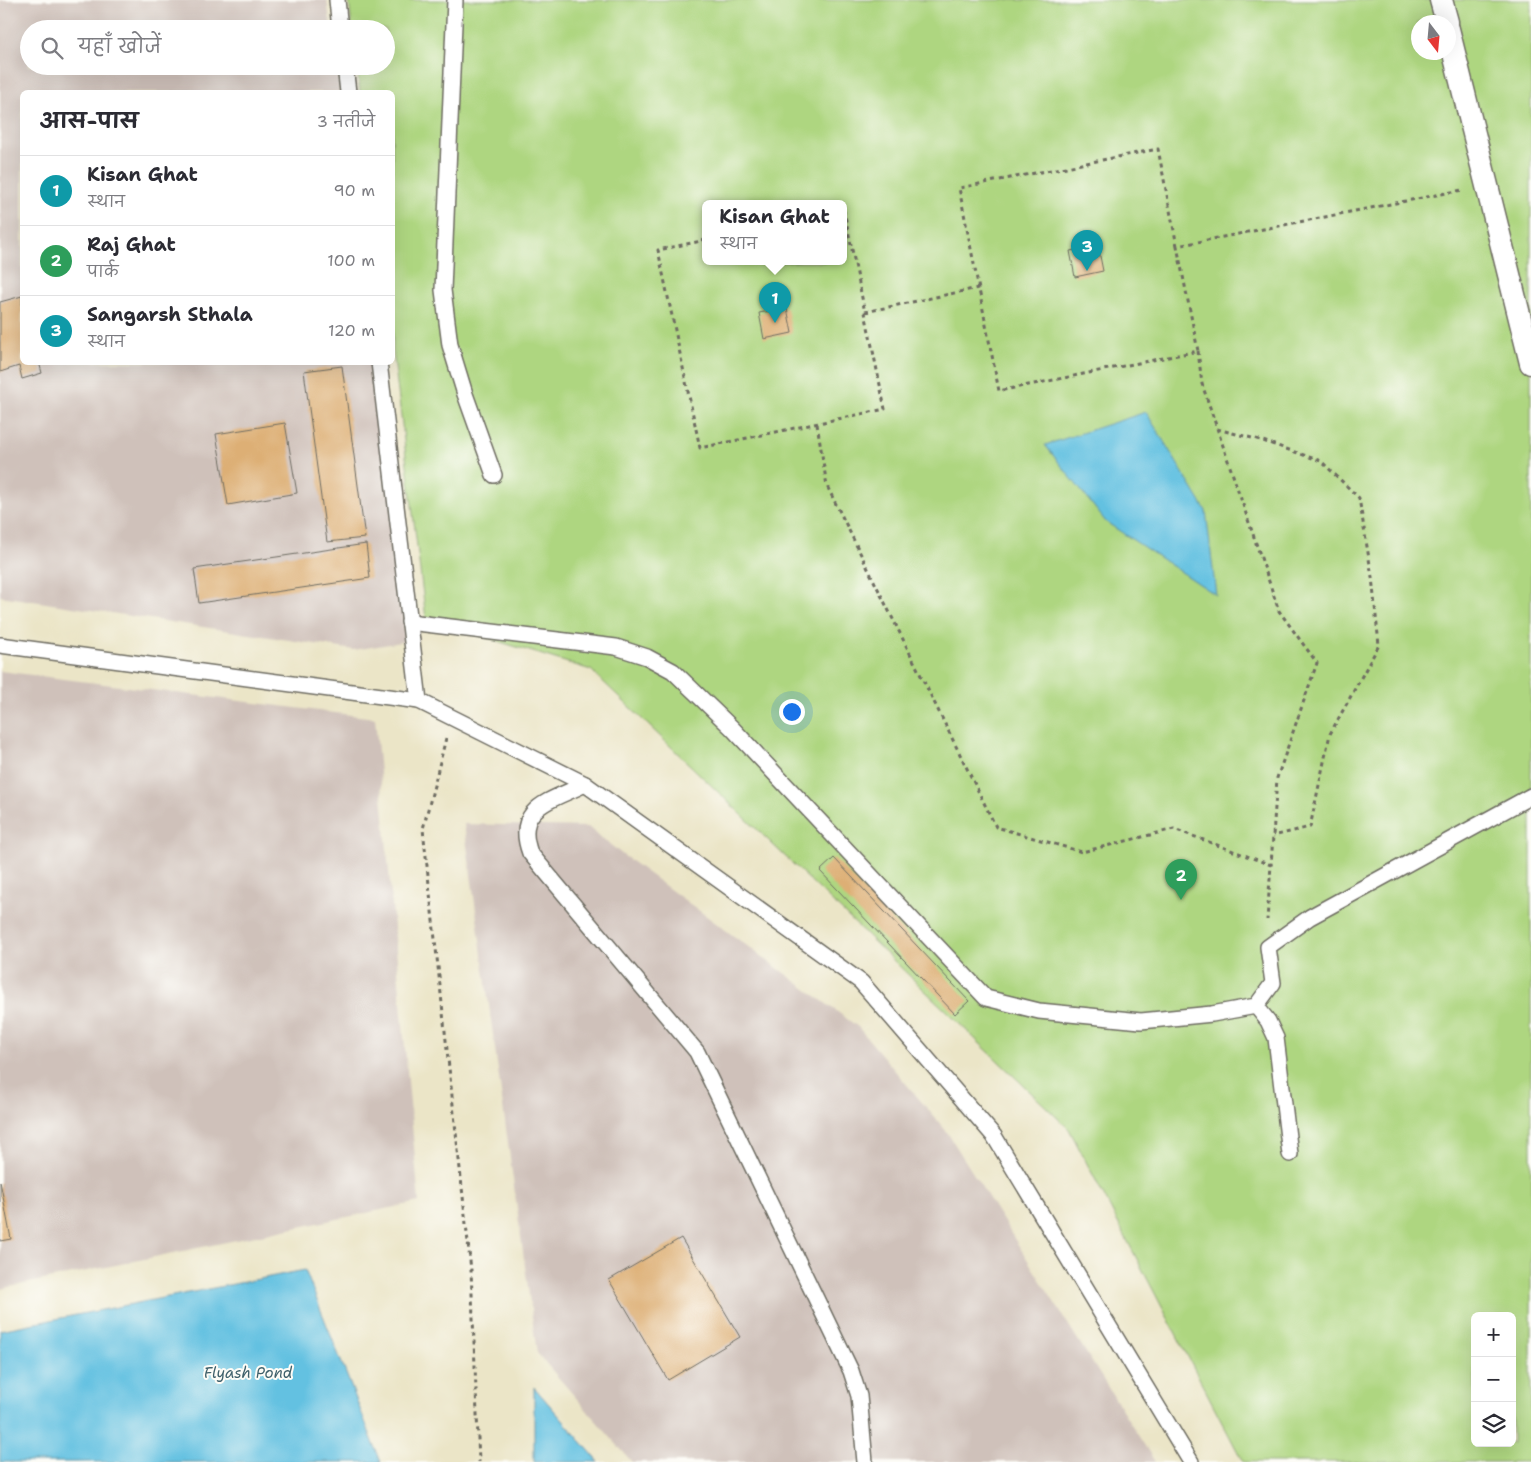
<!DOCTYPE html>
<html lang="hi">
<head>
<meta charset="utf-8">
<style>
  :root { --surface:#fff; --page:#f2f2f3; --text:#2b2b33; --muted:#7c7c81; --line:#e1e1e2; --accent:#111827 }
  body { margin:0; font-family:"Shantell Sans","Playpen Sans Deva",sans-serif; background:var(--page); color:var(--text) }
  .controls { position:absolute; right:15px; bottom:15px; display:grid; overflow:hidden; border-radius:8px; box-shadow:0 5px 20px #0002 }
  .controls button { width:45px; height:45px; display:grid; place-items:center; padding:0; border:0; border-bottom:1px solid var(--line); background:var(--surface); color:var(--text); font:25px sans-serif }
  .compass { position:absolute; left:1411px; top:15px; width:45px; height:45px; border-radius:50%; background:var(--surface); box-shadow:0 5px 20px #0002; rotate:164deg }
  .you { position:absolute; left:791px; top:711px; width:18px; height:18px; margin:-12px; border:4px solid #fff; border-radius:50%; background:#1a73e8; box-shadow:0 0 0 8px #1a73e833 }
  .badge { display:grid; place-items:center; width:32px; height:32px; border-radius:50%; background:var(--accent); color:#fff; font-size:16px; font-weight:700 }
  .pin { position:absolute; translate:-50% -41px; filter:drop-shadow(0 1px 2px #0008) }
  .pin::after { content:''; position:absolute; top:26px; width:18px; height:15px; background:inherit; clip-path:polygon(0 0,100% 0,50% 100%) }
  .popup { position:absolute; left:702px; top:200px; width:145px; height:65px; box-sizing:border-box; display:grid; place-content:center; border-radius:8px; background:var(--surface); filter:drop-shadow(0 1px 4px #0005); font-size:16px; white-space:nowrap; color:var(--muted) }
  .popup b { font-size:19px; color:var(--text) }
  .popup::after { content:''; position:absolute; left:50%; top:100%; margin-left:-10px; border:10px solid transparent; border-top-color:var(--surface) }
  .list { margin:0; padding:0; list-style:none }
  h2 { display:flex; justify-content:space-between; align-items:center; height:65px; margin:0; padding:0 20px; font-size:21px }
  h2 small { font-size:16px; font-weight:400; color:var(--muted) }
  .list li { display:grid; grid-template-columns:32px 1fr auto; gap:15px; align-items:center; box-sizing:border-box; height:70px; padding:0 20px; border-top:1px solid var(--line) }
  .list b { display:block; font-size:19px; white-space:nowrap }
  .list p { margin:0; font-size:16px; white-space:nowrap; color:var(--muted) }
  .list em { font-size:16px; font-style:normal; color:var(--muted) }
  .icon { flex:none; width:28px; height:28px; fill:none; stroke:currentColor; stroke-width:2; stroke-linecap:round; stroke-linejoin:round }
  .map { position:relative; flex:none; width:1531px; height:1462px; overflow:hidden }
  .search { position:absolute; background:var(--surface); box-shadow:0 5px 20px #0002; left:20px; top:20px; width:375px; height:55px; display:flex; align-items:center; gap:12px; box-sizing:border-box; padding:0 18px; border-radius:28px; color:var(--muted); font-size:19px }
  .panel { position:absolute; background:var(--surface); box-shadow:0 5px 20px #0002; left:20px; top:90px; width:375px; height:275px; border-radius:8px }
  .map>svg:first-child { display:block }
  .industrial { fill:#cfc1ba }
  .green { fill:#aed680; stroke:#6c8056; fill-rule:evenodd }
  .water { fill:#63c1e1; stroke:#477686 }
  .building { fill:#ddaf74 }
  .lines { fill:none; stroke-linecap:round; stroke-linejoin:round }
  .service-casing { stroke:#6e6c62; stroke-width:18 }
  .pedestrian-casing { stroke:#6e6c62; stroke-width:25 }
  .path { stroke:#6e6c62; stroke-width:3; stroke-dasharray:4 4; stroke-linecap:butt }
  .service { stroke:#fff; stroke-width:15 }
  .pedestrian { stroke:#fff; stroke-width:22 }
  .labels { text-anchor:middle; stroke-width:4; stroke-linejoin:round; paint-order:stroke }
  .water-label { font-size:15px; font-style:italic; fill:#3f606b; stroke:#fdfcf7 }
</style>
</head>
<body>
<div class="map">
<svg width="1531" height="1462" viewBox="0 0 1531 1462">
  <rect width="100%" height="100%" fill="#fdfcf7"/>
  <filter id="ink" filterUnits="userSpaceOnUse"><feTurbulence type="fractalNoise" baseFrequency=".02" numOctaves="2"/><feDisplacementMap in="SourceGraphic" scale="10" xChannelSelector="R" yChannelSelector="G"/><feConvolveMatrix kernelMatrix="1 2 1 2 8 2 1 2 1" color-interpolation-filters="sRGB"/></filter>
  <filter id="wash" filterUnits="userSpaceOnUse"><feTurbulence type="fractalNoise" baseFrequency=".0096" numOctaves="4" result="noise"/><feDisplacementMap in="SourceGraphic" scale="20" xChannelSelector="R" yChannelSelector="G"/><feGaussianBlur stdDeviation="1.12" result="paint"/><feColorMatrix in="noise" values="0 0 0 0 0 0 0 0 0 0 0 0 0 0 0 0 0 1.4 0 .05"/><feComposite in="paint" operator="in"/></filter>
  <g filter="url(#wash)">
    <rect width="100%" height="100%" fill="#ebe5c7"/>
    <!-- industrial -->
    <g class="industrial">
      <polygon points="0,0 327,0 331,29 29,29 29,66 336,66 340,92 22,92 22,362 379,363 419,639 354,650 0,596"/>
      <polygon points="0,671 375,718 419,1202 0,1289"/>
      <polygon points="464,824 588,827 623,855 858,1027 947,1132 1155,1462 632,1462 537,1353"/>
    </g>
    <!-- green -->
    <path class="green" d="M349,0h1182v1462h-288l-174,-333 -478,-459 -165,-51 -33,-268 -1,-259h-32l-3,-26h29v-37h-34zM1418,22h30v30h-30zM706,204h138v58h-138zM1475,1316h37v127h-37z"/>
    <!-- water -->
    <g class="water">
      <polygon points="1146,412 1206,511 1216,595 1106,522 1045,445"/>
      <polygon points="305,1270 381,1462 0,1462 0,1330"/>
      <polygon points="534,1387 599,1462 534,1462"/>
    </g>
    <g id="blocks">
      <!-- building -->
      <g class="building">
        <polygon points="1098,246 1103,271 1075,277 1070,251"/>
        <polygon points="22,296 22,362 39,362 42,373 22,379 19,366 0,372 0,302"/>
        <polygon points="787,308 792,333 764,339 759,313"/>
        <polygon points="342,366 365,538 327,542 304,371"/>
        <polygon points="285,423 297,493 228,505 216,434"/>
        <polygon points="366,544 370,578 199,603 194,569"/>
        <polygon points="834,858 969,1001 955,1014 820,871"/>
        <polygon points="0,1181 11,1239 0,1241"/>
        <polygon points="681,1238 740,1337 668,1380 609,1280"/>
      </g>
    </g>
  </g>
  <g filter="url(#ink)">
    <use href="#blocks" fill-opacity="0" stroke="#6e6c62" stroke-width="1"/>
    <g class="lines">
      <defs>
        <g id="service">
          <polyline points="337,0 340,29"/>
          <polyline points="455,0 443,290 450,345 465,394 494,475"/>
          <polyline points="345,66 348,92"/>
          <polyline points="379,362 419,701"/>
          <polyline points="409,622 616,647 647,657 673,671 732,728 986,998 1039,1011 1141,1021 1212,1014 1256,1006 1273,983 1268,947 1310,917 1531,796"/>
          <polyline points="0,645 419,701 585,784 861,982 994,1136 1191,1462"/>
          <path d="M585,784c-34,17 -72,23 -55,69l167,199 154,319 8,25 6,66"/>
          <polyline points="1256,1006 1268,1021 1276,1038 1290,1154"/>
        </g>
        <g id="pedestrian">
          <polyline points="1441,0 1447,22"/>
          <polyline points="1448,29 1531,363"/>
        </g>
      </defs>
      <!-- service casing -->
      <use href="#service" class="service-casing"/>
      <!-- pedestrian casing -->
      <use href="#pedestrian" class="pedestrian-casing"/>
      <!-- path -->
      <g class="path">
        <polyline points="706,240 658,250 700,448 885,409 844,211"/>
        <polyline points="1177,246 1158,149 959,188 999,391 1198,351 1177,246 1462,190"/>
        <polyline points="865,312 978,288"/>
        <polyline points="1198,351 1202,384 1279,611 1317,663 1277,778 1271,865"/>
        <polyline points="817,424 827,486 996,827 1082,852 1174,829 1271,865 1267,920"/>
        <polyline points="1217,429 1260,440 1321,461 1359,498 1372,577 1379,645 1330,734 1310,827 1273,836"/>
        <polyline points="446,738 423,829 471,1270 479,1462"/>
      </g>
      <!-- service -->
      <use href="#service" class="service"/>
      <!-- pedestrian -->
      <use href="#pedestrian" class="pedestrian"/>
    </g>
  </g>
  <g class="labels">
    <!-- water labels -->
    <g class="water-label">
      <text x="248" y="1378">Flyash Pond</text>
    </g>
  </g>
</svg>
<div class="controls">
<button>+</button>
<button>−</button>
<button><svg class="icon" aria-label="layers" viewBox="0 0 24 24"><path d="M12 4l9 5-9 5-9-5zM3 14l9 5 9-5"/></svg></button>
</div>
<svg class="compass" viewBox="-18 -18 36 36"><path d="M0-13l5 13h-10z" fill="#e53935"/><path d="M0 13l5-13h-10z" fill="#7c7c81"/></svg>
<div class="you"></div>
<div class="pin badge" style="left:775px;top:323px;background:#0f9aa8">1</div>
<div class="popup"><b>Kisan Ghat</b>स्थान</div>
<div class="pin badge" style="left:1181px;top:900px;background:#2e9e5b">2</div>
<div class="pin badge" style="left:1087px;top:271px;background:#0f9aa8">3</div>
<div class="search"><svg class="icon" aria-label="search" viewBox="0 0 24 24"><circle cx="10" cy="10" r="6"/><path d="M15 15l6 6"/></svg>यहाँ खोजें</div>
<section class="panel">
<h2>आस-पास<small>3 नतीजे</small></h2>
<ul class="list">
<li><span class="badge" style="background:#0f9aa8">1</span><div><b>Kisan Ghat</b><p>स्थान</p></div><em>90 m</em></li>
<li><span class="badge" style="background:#2e9e5b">2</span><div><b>Raj Ghat</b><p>पार्क</p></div><em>100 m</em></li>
<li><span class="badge" style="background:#0f9aa8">3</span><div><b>Sangarsh Sthala</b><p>स्थान</p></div><em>120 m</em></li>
</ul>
</section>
</div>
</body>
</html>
